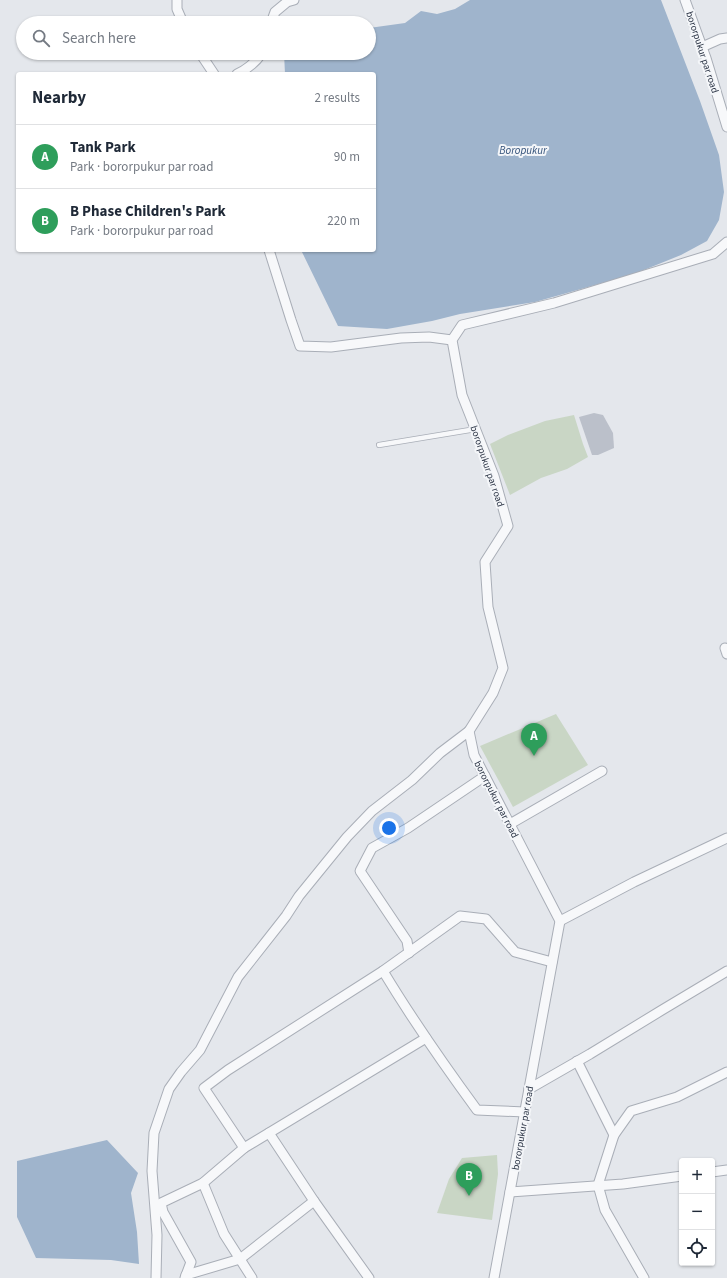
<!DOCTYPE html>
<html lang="en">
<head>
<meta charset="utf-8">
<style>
  :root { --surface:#fff; --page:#f2f2f3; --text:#1f2937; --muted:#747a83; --line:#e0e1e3; --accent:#ea580c }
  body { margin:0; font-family:"Source Sans 3",sans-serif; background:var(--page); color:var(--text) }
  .controls { position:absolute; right:12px; bottom:12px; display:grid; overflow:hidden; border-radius:4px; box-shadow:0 1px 3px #0004 }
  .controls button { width:36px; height:36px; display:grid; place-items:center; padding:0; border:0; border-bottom:1px solid var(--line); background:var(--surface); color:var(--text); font:20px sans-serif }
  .you { position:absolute; left:389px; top:828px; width:14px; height:14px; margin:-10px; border:3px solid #fff; border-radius:50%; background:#1a73e8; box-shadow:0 0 0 6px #1a73e833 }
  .badge { display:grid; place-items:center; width:26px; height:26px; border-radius:50%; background:var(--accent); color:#fff; font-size:13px; font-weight:700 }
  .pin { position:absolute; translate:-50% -33px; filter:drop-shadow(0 1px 2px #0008) }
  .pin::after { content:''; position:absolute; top:21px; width:14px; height:12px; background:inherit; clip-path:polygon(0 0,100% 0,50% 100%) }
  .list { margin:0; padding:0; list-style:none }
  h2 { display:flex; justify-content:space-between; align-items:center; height:52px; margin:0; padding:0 16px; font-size:17px }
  h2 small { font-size:13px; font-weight:400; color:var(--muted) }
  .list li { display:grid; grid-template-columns:26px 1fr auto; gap:12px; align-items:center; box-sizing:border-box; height:64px; padding:0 16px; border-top:1px solid var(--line) }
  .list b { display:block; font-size:15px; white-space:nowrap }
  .list p { margin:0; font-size:13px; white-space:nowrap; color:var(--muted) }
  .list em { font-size:13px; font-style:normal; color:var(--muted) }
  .icon { flex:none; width:22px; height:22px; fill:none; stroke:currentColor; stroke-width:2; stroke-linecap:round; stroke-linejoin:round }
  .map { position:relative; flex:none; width:727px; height:1278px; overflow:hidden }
  .search { position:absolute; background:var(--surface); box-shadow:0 1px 3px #0004; left:16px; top:16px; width:360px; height:44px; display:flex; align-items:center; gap:10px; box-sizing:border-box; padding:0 14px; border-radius:22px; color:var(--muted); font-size:15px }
  .panel { position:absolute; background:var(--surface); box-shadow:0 1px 3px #0004; left:16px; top:72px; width:360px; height:180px; border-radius:4px }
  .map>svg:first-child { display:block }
  .green { fill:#c9d6c5 }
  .water { fill:#9fb4cc }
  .building { fill:#bbc0ca }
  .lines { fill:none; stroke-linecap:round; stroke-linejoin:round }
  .service-casing { stroke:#a9aeb7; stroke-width:6 }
  .minor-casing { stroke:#a9aeb7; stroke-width:11 }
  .service { stroke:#f7f8fa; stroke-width:4.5 }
  .minor { stroke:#f7f8fa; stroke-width:9 }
  .labels { text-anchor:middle; stroke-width:4; stroke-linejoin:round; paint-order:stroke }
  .street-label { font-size:10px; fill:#2b3445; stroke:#f4f6f9 }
  .water-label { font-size:11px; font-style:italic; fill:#34527a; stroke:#f4f6f9 }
</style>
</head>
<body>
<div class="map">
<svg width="727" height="1278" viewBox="0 0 727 1278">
  <rect width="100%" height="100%" fill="#e4e7ec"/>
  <!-- green -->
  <g class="green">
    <polygon points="574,415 583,444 588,457 567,469 541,478 510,495 490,444 508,435 545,421"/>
    <polygon points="556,714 588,765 513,807 480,746"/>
    <polygon points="497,1155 498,1174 492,1220 437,1213 449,1179 462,1158"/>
  </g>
  <!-- water -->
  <g class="water">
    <polygon points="470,0 661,0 700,101 719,155 724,192 719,220 707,241 681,255 634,274 535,302 460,314 432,321 387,329 338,326 301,250 374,250 374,74 285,74 284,53 369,53 369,28 405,23 421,11 437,14 455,9"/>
    <polygon points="107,1140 138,1173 131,1193 137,1232 139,1264 111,1260 36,1258 17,1217 17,1161"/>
  </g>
  <!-- building -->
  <polygon class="building" points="594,413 603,415 613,433 614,448 598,455 592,455 579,417"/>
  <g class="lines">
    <defs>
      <polyline id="service" points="379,445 476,429"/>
      <g id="minor">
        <polyline points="177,0 177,9 183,23"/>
        <polyline points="685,0 706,58 727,127"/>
        <polyline points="271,23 275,12 287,2 294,0"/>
        <polyline points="702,47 720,39 727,38"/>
        <polyline points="200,53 214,74"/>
        <path d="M237,74c11,-5 18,-11 25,-21"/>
        <polyline points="269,250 291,320 300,346 331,347 401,338 429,337 452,340"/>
        <polyline points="725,648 727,654"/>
        <polyline points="510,824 602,771"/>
        <polyline points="560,921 634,882 727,838"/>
        <polyline points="409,953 407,941 360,871 372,848 408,828 485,776"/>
        <path d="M383,971c29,48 61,94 94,139l48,2"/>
        <polyline points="577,1061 614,1135"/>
        <polyline points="529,1089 590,1054 662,1010 727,971"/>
        <polyline points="269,1133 314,1201 369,1278"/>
        <polyline points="244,1148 426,1038"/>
        <polyline points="712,1172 727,1170"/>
        <polyline points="203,1183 224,1234 252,1278"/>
        <polyline points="510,1192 623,1184 682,1176"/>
        <polyline points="186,1275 240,1259 314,1201"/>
        <polyline points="156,1278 157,1235 152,1171 154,1133 169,1089 181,1072 200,1050 238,977 286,916 299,896 347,837 372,811 412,780 440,753 469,731"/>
        <polyline points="185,1278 191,1262 163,1212 161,1203 203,1183 244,1148 204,1088 228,1070 383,971 460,916 486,919 515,952 552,962"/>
        <polyline points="494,1278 560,921 474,755 469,731 493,693 503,668 488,607 485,562 508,526 494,476 462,395 452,340 462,325 554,303 713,254 727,242"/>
        <polyline points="644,1278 605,1210 598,1185 614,1135 631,1111 677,1097 727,1072"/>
      </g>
    </defs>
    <!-- service casing -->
    <use href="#service" class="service-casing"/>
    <!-- minor casing -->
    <use href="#minor" class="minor-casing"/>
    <!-- service -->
    <use href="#service" class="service"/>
    <!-- minor -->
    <use href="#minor" class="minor"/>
  </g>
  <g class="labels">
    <!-- street labels -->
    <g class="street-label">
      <text transform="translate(703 52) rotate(72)" y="4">bororpukur par road</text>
      <text transform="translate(488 466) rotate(71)" y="4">bororpukur par road</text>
      <text transform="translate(497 799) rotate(63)" y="4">bororpukur par road</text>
      <text transform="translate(522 1128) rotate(-80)" y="4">bororpukur par road</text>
    </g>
    <!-- water labels -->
    <g class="water-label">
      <text x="523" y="154">Boropukur</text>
    </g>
  </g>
</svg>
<div class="controls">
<button>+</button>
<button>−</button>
<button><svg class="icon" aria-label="locate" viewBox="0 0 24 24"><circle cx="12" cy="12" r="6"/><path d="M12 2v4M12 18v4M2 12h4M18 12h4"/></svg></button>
</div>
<div class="you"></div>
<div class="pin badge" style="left:534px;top:756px;background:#2e9e5b">A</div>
<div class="pin badge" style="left:469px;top:1196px;background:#2e9e5b">B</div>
<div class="search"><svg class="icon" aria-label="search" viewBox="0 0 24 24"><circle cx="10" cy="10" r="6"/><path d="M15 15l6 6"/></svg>Search here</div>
<section class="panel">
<h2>Nearby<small>2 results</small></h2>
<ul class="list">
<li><span class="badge" style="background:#2e9e5b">A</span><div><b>Tank Park</b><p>Park · bororpukur par road</p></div><em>90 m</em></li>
<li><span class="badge" style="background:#2e9e5b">B</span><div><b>B Phase Children's Park</b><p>Park · bororpukur par road</p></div><em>220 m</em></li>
</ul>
</section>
</div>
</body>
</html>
